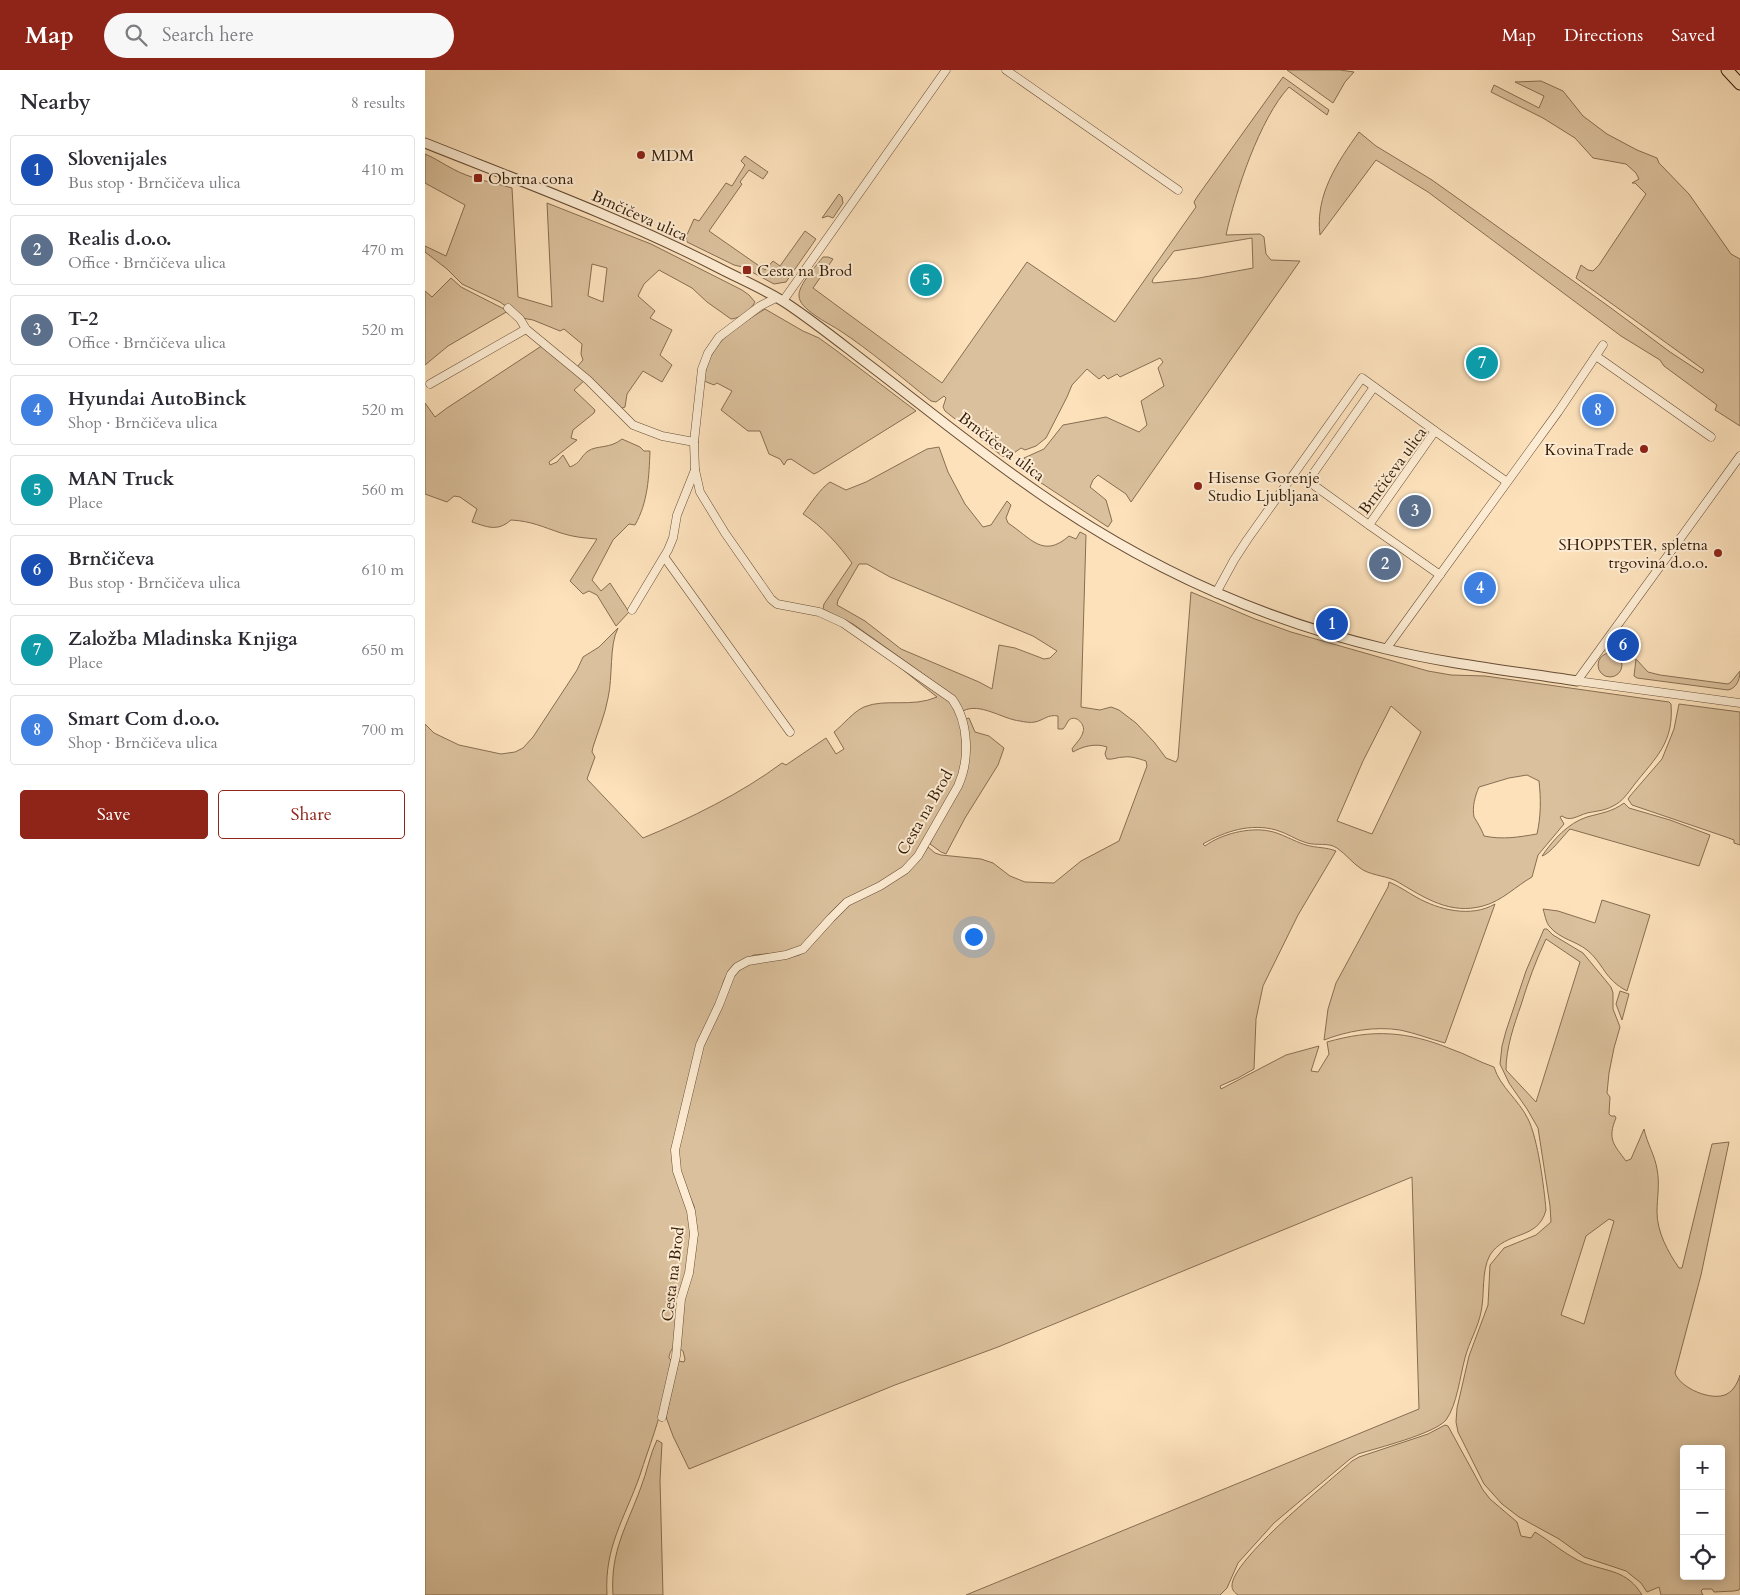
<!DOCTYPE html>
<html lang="en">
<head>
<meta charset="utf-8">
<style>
  :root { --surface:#fff; --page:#f7f7f7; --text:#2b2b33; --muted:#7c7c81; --line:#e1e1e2; --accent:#8f2418 }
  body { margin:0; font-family:Cardo,serif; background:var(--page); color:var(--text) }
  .controls { position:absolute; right:15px; bottom:15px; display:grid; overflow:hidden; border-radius:5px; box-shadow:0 2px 12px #0003 }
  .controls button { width:45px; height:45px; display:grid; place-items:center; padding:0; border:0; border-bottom:1px solid var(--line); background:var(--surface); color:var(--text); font:25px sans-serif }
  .you { position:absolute; left:548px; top:866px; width:18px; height:18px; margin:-12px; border:4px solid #fff; border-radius:50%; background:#1a73e8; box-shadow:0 0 0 8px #1a73e833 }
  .badge { display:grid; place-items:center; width:32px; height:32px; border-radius:50%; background:var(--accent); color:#fff; font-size:16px; font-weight:700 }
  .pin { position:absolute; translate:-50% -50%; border:2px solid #fff; box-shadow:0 1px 5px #0006 }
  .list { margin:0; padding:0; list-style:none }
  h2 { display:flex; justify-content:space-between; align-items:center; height:65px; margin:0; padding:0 20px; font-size:21px }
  h2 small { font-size:16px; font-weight:400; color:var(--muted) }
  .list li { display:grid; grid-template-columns:32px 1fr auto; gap:15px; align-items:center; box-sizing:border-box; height:70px; margin:0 10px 10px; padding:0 10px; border:1px solid var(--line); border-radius:5px }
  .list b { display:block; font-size:19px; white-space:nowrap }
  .list p { margin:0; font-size:16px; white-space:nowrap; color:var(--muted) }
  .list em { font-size:16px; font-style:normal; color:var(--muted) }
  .actions { display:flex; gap:10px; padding:15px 20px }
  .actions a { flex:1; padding:11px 0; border:1px solid var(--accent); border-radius:5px; text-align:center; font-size:18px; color:var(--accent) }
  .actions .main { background:var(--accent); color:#fff }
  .icon { flex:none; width:28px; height:28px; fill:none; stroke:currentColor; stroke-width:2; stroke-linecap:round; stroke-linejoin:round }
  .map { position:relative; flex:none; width:1315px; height:1525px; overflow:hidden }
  header { display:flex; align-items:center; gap:30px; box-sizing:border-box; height:70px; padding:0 25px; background:var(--accent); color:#fff }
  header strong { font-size:24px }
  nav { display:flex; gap:28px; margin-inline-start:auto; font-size:18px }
  .search { width:350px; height:45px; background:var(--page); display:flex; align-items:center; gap:12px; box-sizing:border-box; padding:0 18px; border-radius:28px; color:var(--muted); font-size:19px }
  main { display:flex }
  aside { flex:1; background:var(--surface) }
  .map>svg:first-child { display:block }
  .green { fill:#dac09c; stroke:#886e52; fill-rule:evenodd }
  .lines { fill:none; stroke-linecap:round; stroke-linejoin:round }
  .minor-casing { stroke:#674d34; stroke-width:9 }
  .tertiary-casing { stroke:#674d34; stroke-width:11 }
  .primary-casing { stroke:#351c07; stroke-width:13 }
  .minor { stroke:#fdecd3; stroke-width:8 }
  .tertiary { stroke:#fdecd3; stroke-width:9 }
  .primary { stroke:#fce1bb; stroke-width:11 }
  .poi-dot { fill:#8f2418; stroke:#fdecd3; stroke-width:2 }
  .labels { text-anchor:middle; stroke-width:4; stroke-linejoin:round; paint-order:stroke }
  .poi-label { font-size:16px; fill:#351c07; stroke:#fdecd3; text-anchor:start }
  .street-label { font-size:16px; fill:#351c07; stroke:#fdecd3 }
</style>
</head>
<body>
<header>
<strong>Map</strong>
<div class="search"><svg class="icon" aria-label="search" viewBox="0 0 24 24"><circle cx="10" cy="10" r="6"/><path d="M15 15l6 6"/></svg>Search here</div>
<nav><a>Map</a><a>Directions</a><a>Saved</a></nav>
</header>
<main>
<aside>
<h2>Nearby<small>8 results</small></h2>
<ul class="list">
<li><span class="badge" style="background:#1a4fb4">1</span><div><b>Slovenijales</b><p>Bus stop · Brnčičeva ulica</p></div><em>410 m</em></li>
<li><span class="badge" style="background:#5c6f8a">2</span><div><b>Realis d.o.o.</b><p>Office · Brnčičeva ulica</p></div><em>470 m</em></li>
<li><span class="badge" style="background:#5c6f8a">3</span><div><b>T-2</b><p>Office · Brnčičeva ulica</p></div><em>520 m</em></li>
<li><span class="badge" style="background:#3f7fe0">4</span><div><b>Hyundai AutoBinck</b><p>Shop · Brnčičeva ulica</p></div><em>520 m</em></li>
<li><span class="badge" style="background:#0f9aa8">5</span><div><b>MAN Truck</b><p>Place</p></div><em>560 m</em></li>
<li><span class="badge" style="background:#1a4fb4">6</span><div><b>Brnčičeva</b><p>Bus stop · Brnčičeva ulica</p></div><em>610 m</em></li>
<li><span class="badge" style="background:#0f9aa8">7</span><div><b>Založba Mladinska Knjiga</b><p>Place</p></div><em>650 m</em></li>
<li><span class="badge" style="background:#3f7fe0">8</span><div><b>Smart Com d.o.o.</b><p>Shop · Brnčičeva ulica</p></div><em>700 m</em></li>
</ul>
<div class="actions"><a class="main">Save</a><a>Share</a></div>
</aside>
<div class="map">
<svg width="1315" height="1525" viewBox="0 0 1315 1525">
  <rect width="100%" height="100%" fill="#fce1bb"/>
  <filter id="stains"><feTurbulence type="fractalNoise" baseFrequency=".004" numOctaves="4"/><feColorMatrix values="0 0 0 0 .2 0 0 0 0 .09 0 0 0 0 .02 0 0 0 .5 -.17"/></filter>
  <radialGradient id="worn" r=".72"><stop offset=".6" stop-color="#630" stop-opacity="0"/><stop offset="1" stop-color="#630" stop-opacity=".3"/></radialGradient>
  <!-- green -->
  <g class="green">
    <polygon points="862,0 915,0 929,2 920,12 908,33"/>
    <path d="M858,7l46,33 -2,5 -38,-28c-29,31 -54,106 -63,148l34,-1 4,3 2,17 5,6 29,1 -169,241 -5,-8 -28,-19 -5,5 -3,7 16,13 6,21 -4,6 -88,-58 -3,-6 3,1 2,-4h3l-1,-2 20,-9 19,-24 43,-8 33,15 8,-7 -6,-24 23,-15 -6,-18 5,-6 -3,-4 -40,19 -3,-3 -9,5 -4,-4 -5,4 -12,-10 -15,16 -5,12 -21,41 -10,8 -11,4 -4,-2 -13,9 -6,-1 -57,-45 -2,-4 3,-9 -2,-2 -8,6 -5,-1c-30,-24 -60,-50 -92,-71 -11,-7 -40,-21 -40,-34 -1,-11 18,-31 24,-39h5l5,2 -20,29 129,95 85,-121 88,60 81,-115 -2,-5 3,-5zM827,168l1,30 -54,10 -45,5 -2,-1 1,-3 21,-28z"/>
    <path d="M1116,11l22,10 20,25 24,18 30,16 20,8 2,5 30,31 42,60 9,5v167l-25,-16 2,-5 -53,-39 -4,-6 -39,-24 -193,-144 -52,-32 -56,75c-5,-40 17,-72 39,-103l17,14 56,34 52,37 127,91 59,44 32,21 2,-3 -128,-92 5,-13 7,5 5,1 6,-6 47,-71 -11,-11h-3l7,-4 -3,-6 -10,-9 -33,-6 -18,-20 -32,-20 -52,-26 3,-7 45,23 5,-12 -29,-14z"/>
    <path d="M0,84c10,4 18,10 28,15 18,10 39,13 59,19l6,109 34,10 -5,-104 104,41 91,46 7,5 6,7c-5,9 -14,16 -24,17l-24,-17 -15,-14 -33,-18 -15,14 -6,12 17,15 -5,7 22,12 -12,25 12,10 -10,17 -19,-11 -16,23 -2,13 -5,2 -43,-42 6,-7 -2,-6 1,-10 -18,-15 -4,2 -27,-11 -11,-2 -22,-16 -38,-18 -15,-15 -22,-17v-6l21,10 19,-51 -40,-22zM167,194l15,4 -4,34 -15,-6z"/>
    <polygon points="320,86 343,102 338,109 324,100 315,112 317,114 284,161 340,200 348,191 355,196 380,161 391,169 361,212 349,214 325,201 326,199 309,195 262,172 261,167 269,149 274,151 301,113 307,116 320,95 316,91"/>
    <polygon points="414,124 417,127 418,133 408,148 403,146 397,148"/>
    <polygon points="26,208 36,217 83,241 23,276 0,295 0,221 7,227"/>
    <path d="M340,239l38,22 16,7 18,13 79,60 -98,61 -4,2 -23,-15 -4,1 -3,5 -4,-6 -11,-5 -9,-23h-12l-27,-21 11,-19 -15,-8 -3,2 -10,-4c4,-39 31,-53 61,-72z"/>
    <path d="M118,275l42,35 -11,10 21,20 -1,3 -21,17 -2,8 6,2 -28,22 1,3 7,-3 6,-7 7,12c12,-5 9,-9 18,-16 9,-6 22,-2 34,-12l18,8 4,4h6c-1,26 -2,51 -15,74l-6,-1 -16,16 -21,40 9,11 9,-8 19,29 -13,14 -19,-31 -8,-4 -6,3 -13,-13 27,-42c-13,-1 -24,-2 -36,-6 -18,-6 -30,-12 -50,-13 -14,12 -23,7 -39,2l5,-13 -17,-12 -6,-1 -7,6 -22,-8v-91l10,14 12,-9z"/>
    <path d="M514,377l9,25 17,32 18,23 8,-2 16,-24 4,4 -5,13 2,5c23,15 35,36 61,13l7,3 4,-7 6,3 -5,172 19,3 11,-3 8,3 17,13 18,19 12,16 10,4 2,-4 13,-166 64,27 36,13 137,39 23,4 34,1 184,26 2,2c3,39 -15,53 -37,81 -6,8 -12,17 -21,21 -9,5 -17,5 -26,7 -10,3 -17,9 -25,3l-2,1 4,7 -26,31 -6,22c-16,9 -30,24 -49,29 -33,9 -58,-8 -85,-24 -10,-6 -24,-6 -35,-12 -10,-6 -17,-16 -26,-22 -9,-6 -20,-2 -30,-5 -11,-3 -20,-10 -31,-13 -25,-7 -51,1 -73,14l2,2c16,-12 44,-19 64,-15 12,2 24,10 37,14 10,3 20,2 30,6l-38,64 -35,71 -7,33 -2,50 -16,9 -18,8 1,3 65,-34 33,-9 -8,25 7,1 11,-18 -2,-12c46,-13 80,-11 124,7 15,5 28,13 43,18 6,20 25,33 34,52 10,20 16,68 18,91 -8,31 -40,20 -56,45 -9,16 -5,39 -9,57 -3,16 -12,30 -16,46 -5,18 -8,47 -19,62 -12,14 -69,28 -88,34l-8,5 -76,64 -36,40 -11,25 -7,7h-254l453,-186 -7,-232 -414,170 -103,38 -206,84 -16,-33 -7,-19 12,-56 6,1 1,-3 -2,-8 -3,-2 4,-50 13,-67 -3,-26 -15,-34 -2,-19 27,-114 15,-25 14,-38 14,-12 37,-5 15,-4 7,-4 25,-30 18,-17 62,-35 8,-8 9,-14 7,6 6,2 40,4 12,4 17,13 15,6 29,1 27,-22 38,-20 28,-75 -1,-5c-7,-2 -14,-5 -22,-4 -7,0 -11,3 -17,2l-2,-5 2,-7c-11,-4 -24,-1 -34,5l-1,-3c3,-5 10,-11 11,-17 3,-7 -7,-18 -14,-12 -2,2 -3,6 -6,9h-5v-13c-10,-2 -14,4 -23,6 -4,1 -11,0 -15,-1 -18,-2 -40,-19 -57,-10l-7,-12 -16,-13 -87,-62 -30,-15 1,-5 28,-41c-13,-18 -30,-37 -49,-49 8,-11 17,-25 27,-32l16,8 20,-8 61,-33zM434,494h8l23,13 143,59 24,15 -7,7 -6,1 -29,-11 -16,-3 -7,44 -13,-7 -78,-33 -36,-28 -28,-16 1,-5zM966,636l30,26 -49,102 -35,-13 26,-60zM1102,705l12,6c2,18 2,35 -2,53 -18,3 -34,6 -53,2 -2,-6 -8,-16 -10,-19 -2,-10 1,-21 5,-30l30,-9z"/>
    <path d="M193,558c-9,17 -5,49 -10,70 -3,17 -10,33 -15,49l-1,5 3,5 -8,22 56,59c46,-19 99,-45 139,-75l4,2 40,-27 10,16 8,-5 -10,-17c10,-8 19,-20 30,-25 21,-9 48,1 73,-10l-40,-32 56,39 7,15 4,35 -6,25 -39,71 -13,15 -22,16 -42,21 -9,8 -28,35 -16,7 -35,3 -11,5 -15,13 -4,7 -51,164 15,66 3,29 -16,104c-2,5 -6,10 -6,15l2,2c-2,10 -3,20 -5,30 -6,29 -17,57 -26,85 -15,43 -36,72 -33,120h-182v-871l9,9 25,12 42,9 14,-2 8,-4 10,-11 44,-67 6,-13 16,-10z"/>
    <circle cx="1185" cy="595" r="12"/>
    <path d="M1211,589l12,13 12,3 68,9 3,-2 9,-11c0,8 -3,17 -12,19l-91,-12 -3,-2z"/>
    <polygon points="1254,634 1315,642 1315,775 1309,773 1309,770 1301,767 1207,735 1203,729 1205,726 1237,689 1249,659"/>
    <polygon points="544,648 550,662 564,666 579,678 573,695 540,748 521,784 516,782 505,774 516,749 538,712 540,649"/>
    <path d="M1199,733l5,5 41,12 40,15 -11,31 -129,-37c-7,7 -20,25 -28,27 11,-16 26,-33 45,-39 14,-4 25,-5 37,-14z"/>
    <path d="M964,812c10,4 18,10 27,15 23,13 55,21 79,7l-50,139c-15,-4 -30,-10 -45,-13 -25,-4 -53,1 -76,10l4,-31 8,-26 52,-96z"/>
    <path d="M1177,830l48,15 -23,76c-23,-12 -23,-27 -40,-41 -11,-9 -27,-11 -37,-23 -4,-4 -5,-12 -7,-18l15,2 37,12z"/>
    <path d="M1119,859h3l6,6 30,18 28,34 2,6v16l7,18 -6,21 -5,25 -2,20 3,4 -1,17 2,2h4l1,2c-9,21 -2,27 10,43l5,-2 13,-30c3,14 11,27 13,40 3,15 0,29 0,43 0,20 11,40 22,56h3l30,-124 17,-2 -28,133 -26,98c5,15 37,29 52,21 7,-4 11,-12 13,-19v213l-1,2 -5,1 -20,1 -2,-3h-9l-2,2 2,4h-42l-2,-8 -12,5 -6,-9 -15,-12 -42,-14 -25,-18 -40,-22 -17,-13 -18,-20 -26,-52 -2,-10 1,-14 12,-52 19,-51 2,-40 14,-17 32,-13 15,-13 -1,-16 -12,-78 -11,-19 -18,-26 -9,-19 2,-18 4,-15 20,-60zM1121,869l34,23 -44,140 -30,-32c0,-22 8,-45 15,-65 7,-23 15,-45 25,-66zM1184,1149l5,2 -30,103 -23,-9 25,-79zM1259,1379h37v127h-37z"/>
    <polygon points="1195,921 1204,924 1197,950 1191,934"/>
    <path d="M1020,1355l3,1 35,64 7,9 27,23 4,14 10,2 4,-6c15,9 32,24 49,31 24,9 43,7 58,32h-404c-3,-2 -6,-5 -6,-9 -1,-26 98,-105 120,-125l7,-4 69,-23z"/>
    <path d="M232,1370l5,3 -2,37 3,115h-50c-3,-44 14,-69 28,-108 6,-15 9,-33 16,-47z"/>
  </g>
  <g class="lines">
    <defs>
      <g id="minor">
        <polyline points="581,0 753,120"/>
        <polyline points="358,231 521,0"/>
        <polyline points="83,238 95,249 101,259 163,310 208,355 237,366 269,372"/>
        <polyline points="1171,286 1286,367"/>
        <polyline points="5,314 101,259"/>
        <polyline points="1315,386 1152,611 1315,633"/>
        <polyline points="944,455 883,411 949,317"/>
        <polyline points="240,488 365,662"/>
        <polyline points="1015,505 944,455 1010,361 1082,412"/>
        <polyline points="791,523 809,490 822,470 937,308 1010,361"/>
        <polyline points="207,540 243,480 248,468 252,445 270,400"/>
        <polyline points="961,579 1133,342 1178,275"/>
        <path d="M237,1347l14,-61 5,-57 8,-26 5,-39 -3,-23 -14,-40 -2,-21 25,-105 19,-40 12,-31 6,-7 11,-6 38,-6 17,-6 28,-31 16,-16 33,-16 25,-16 13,-14 40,-70c12,-26 11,-64 -6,-87l-109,-76 -24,-11 -42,-8 -6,-5 -46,-66 -25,-41 -5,-22 -1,-28 8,-73 6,-16 11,-16 41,-31 16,-8"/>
      </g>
      <path id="tertiary" d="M0,73c98,39 198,76 292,124 23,12 47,22 69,36 27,18 52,38 78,58 58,44 115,91 175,132 105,73 223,127 347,156 62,15 127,22 191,32"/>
      <polyline id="primary" points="1302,0 1315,14"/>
    </defs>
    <!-- minor casing -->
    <use href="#minor" class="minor-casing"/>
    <!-- tertiary casing -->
    <use href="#tertiary" class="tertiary-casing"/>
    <!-- primary casing -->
    <use href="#primary" class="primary-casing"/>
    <!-- minor -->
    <use href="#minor" class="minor"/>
    <!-- tertiary -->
    <use href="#tertiary" class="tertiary"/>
    <!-- primary -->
    <use href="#primary" class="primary"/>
  </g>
  <!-- markers -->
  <g class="poi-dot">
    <circle cx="216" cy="85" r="5"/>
    <rect x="48" y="103" width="10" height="10" rx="2.5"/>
    <rect x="317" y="195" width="10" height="10" rx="2.5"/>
    <circle cx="1219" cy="379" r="5"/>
    <circle cx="773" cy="416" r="5"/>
    <circle cx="1293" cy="483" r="5"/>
  </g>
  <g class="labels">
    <!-- poi labels -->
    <g class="poi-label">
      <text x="226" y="91">MDM</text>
      <text x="63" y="114">Obrtna cona</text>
      <text x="332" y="206">Cesta na Brod</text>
      <text x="1209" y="385" text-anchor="end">KovinaTrade</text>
      <text x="783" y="413">Hisense Gorenje<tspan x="783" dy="18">Studio Ljubljana</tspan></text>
      <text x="1283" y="480" text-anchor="end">SHOPPSTER, spletna<tspan x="1283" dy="18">trgovina d.o.o.</tspan></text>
    </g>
    <!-- street labels -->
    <g class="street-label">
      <text transform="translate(215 145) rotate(24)" y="6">Brnčičeva ulica</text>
      <text transform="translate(577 376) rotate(37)" y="6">Brnčičeva ulica</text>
      <text transform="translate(967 400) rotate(-54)" y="6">Brnčičeva ulica</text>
      <text transform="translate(499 742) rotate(-60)" y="6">Cesta na Brod</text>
      <text transform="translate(247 1204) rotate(-83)" y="6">Cesta na Brod</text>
    </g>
  </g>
  <rect width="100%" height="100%" filter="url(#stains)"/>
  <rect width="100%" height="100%" fill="url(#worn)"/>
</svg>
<div class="controls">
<button>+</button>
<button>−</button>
<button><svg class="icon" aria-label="locate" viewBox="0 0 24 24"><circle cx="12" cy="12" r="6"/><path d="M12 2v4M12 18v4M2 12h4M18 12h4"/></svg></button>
</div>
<div class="you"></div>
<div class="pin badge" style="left:907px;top:554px;background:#1a4fb4">1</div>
<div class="pin badge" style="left:960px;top:494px;background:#5c6f8a">2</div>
<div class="pin badge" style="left:990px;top:441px;background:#5c6f8a">3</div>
<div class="pin badge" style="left:1055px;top:518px;background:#3f7fe0">4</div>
<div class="pin badge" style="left:501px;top:210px;background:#0f9aa8">5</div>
<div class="pin badge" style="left:1198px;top:575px;background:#1a4fb4">6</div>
<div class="pin badge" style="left:1057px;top:293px;background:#0f9aa8">7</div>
<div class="pin badge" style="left:1173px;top:340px;background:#3f7fe0">8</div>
</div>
</main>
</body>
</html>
